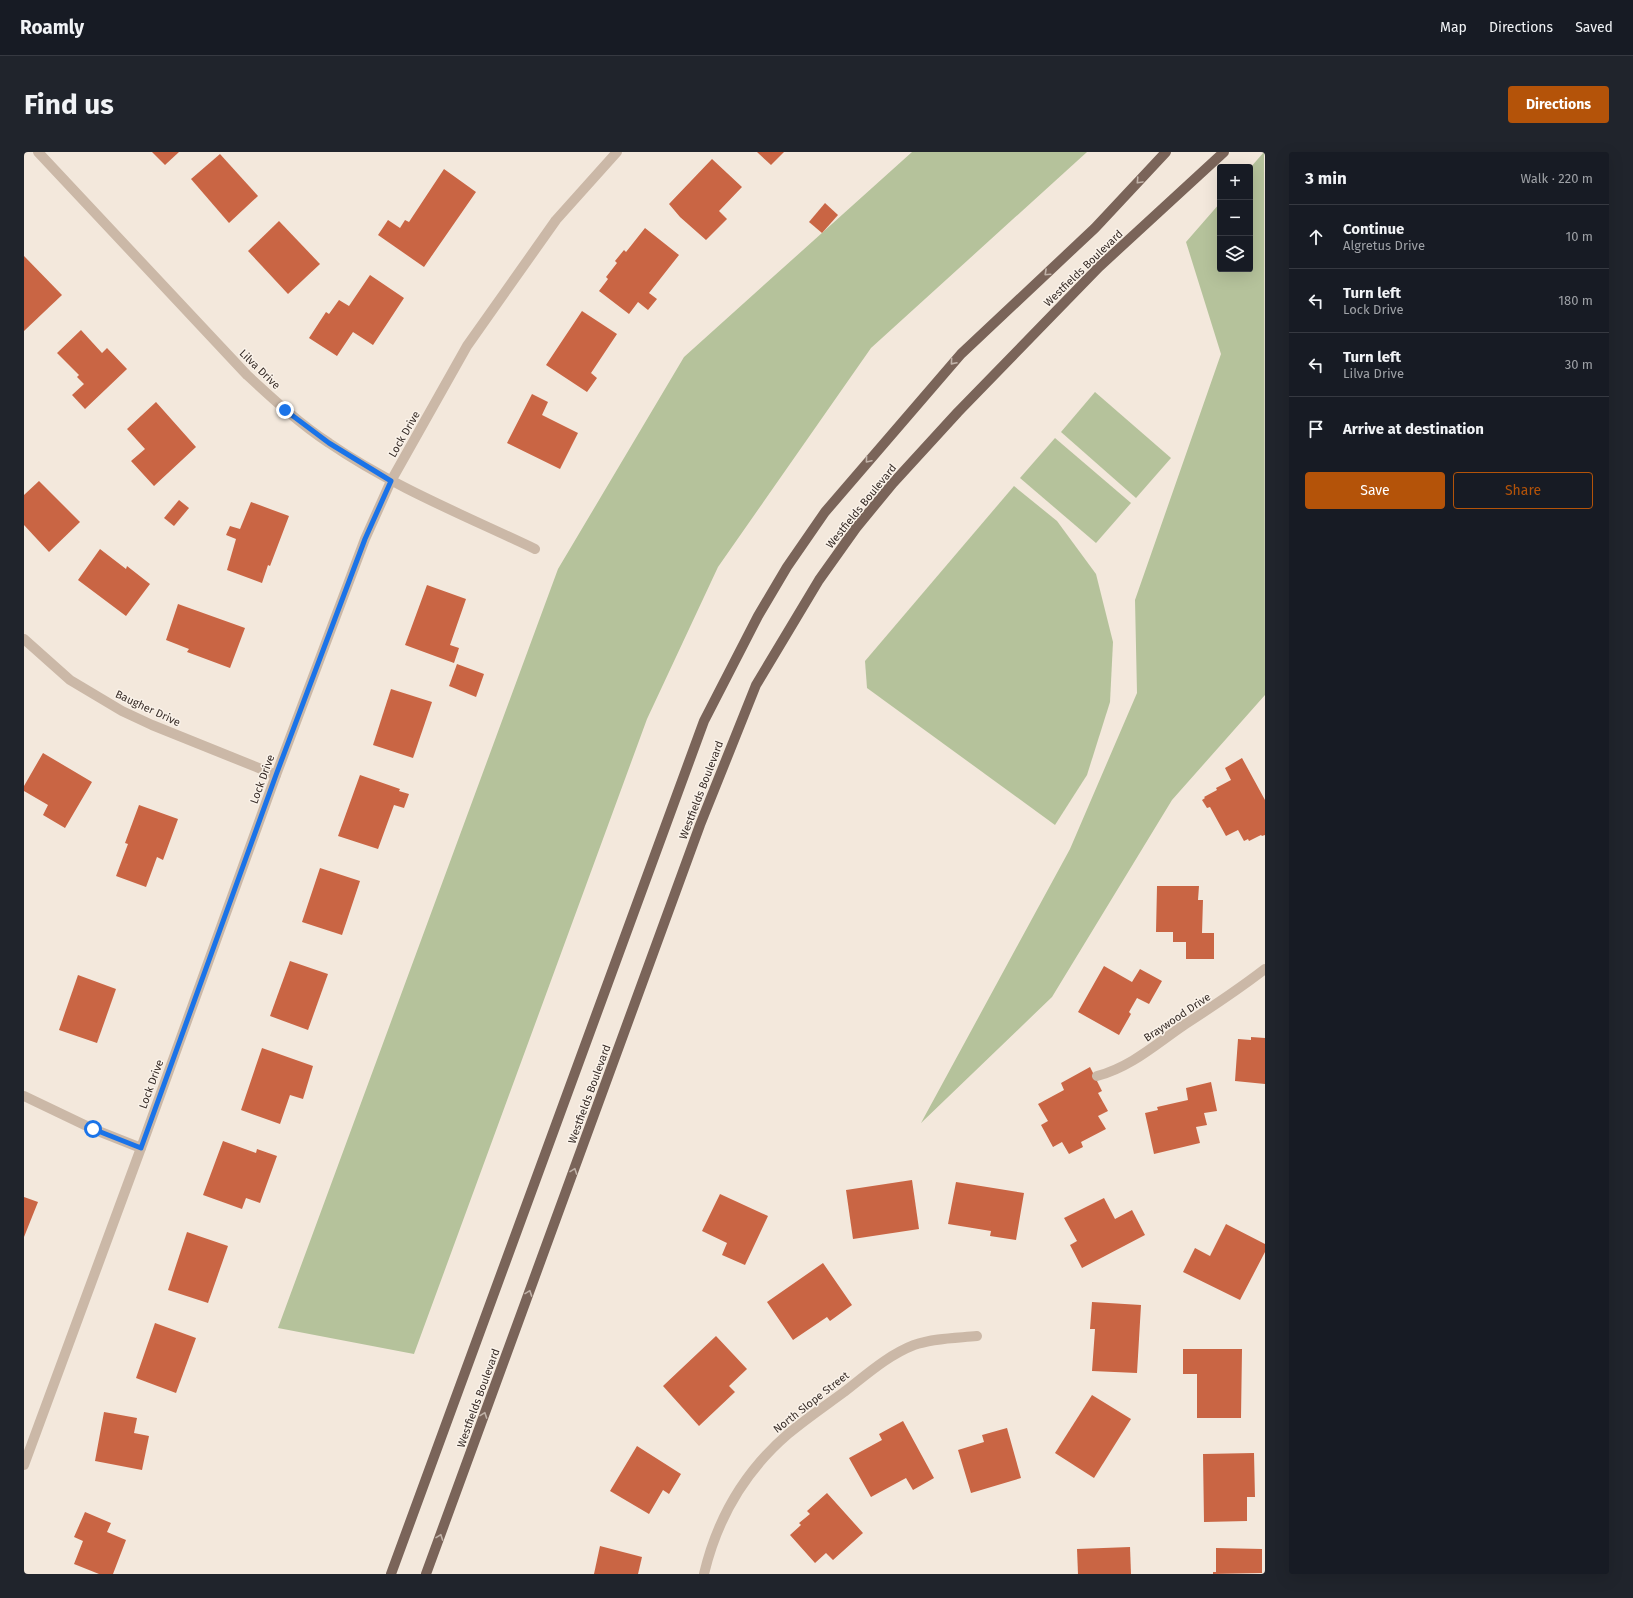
<!DOCTYPE html>
<html lang="en">
<head>
<meta charset="utf-8">
<style>
  :root { --surface:#171b24; --page:#20242c; --text:#f1f3f6; --muted:#9ea1a6; --line:#363941; --accent:#b45309 }
  body { margin:0; font-family:"Fira Sans",sans-serif; background:var(--page); color:var(--text) }
  .controls { position:absolute; right:12px; top:12px; display:grid; overflow:hidden; border-radius:4px; box-shadow:0 4px 16px #0002 }
  .controls button { width:36px; height:36px; display:grid; place-items:center; padding:0; border:0; border-bottom:1px solid var(--line); background:var(--surface); color:var(--text); font:20px sans-serif }
  .stop { position:absolute; width:12px; height:12px; margin:-9px; border:3px solid #1a73e8; border-radius:50%; background:#fff }
  .stop.end { background:#1a73e8; border-color:#fff; box-shadow:0 1px 4px #0008 }
  .list { margin:0; padding:0; list-style:none }
  h2 { display:flex; justify-content:space-between; align-items:center; height:52px; margin:0; padding:0 16px; font-size:17px }
  h2 small { font-size:13px; font-weight:400; color:var(--muted) }
  .list li { display:grid; grid-template-columns:26px 1fr auto; gap:12px; align-items:center; box-sizing:border-box; height:64px; padding:0 16px; border-top:1px solid var(--line) }
  .list b { display:block; font-size:15px; white-space:nowrap }
  .list p { margin:0; font-size:13px; white-space:nowrap; color:var(--muted) }
  .list em { font-size:13px; font-style:normal; color:var(--muted) }
  .actions { display:flex; gap:8px; padding:12px 16px }
  .actions a { flex:1; padding:9px 0; border:1px solid var(--accent); border-radius:4px; text-align:center; font-size:14px; color:var(--accent) }
  .actions .main { background:var(--accent); color:#fff }
  .icon { flex:none; width:22px; height:22px; fill:none; stroke:currentColor; stroke-width:2; stroke-linecap:round; stroke-linejoin:round }
  .map { position:relative; flex:none; width:1241px; height:1422px; overflow:hidden; border-radius:4px }
  header { display:flex; align-items:center; gap:24px; box-sizing:border-box; height:56px; padding:0 20px; background:var(--surface); border-bottom:1px solid var(--line) }
  header strong { font-size:19px }
  nav { display:flex; gap:22px; margin-inline-start:auto; font-size:14px }
  .intro { display:flex; align-items:center; justify-content:space-between; box-sizing:border-box; height:96px; padding:0 24px }
  h1 { margin:0; font-size:28px }
  .button { padding:10px 18px; border-radius:4px; background:var(--accent); color:#fff; font-size:14px; font-weight:700 }
  main { display:flex; gap:24px; padding:0 24px }
  aside { flex:1; background:var(--surface); border-radius:4px; box-shadow:0 4px 16px #0002 }
  .map>svg:first-child { display:block }
  .green { fill:#b5c29b }
  .building { fill:#c96544 }
  .lines { fill:none; stroke-linecap:round; stroke-linejoin:round }
  .street { stroke:#cbb8a7; stroke-width:10 }
  .primary { stroke:#7a6459; stroke-width:10 }
  .oneway { stroke:#c0b2a8 }
  .route { stroke:#1a73e8; stroke-width:5 }
  .labels { text-anchor:middle; stroke-width:3; stroke-linejoin:round; paint-order:stroke }
  .street-label { font-size:11px; fill:#382d28; stroke:#faf2e9 }
</style>
</head>
<body>
<header>
<strong>Roamly</strong>
<nav><a>Map</a><a>Directions</a><a>Saved</a></nav>
</header>
<div class="intro"><h1>Find us</h1><a class="button">Directions</a></div>
<main>
<div class="map">
<svg width="1241" height="1422" viewBox="0 0 1241 1422">
  <rect width="100%" height="100%" fill="#f3e8dc"/>
  <!-- green -->
  <g class="green">
    <polygon points="888,0 1063,0 847,196 694,415 623,567 390,1202 254,1176 534,417 660,205"/>
    <polygon points="1240,0 1241,543 1148,648 1028,845 897,971 1046,697 1113,541 1111,448 1197,202 1162,90 1196,51 1196,117 1226,117 1226,16"/>
    <polygon points="1071,240 1147,306 1112,346 1037,280"/>
    <polygon points="1031,286 1107,351 1072,391 996,326"/>
    <polygon points="990,334 1033,369 1072,422 1089,490 1086,550 1063,623 1031,673 843,536 841,509"/>
  </g>
  <!-- building -->
  <g class="building">
    <polygon points="128,0 155,0 141,13"/>
    <polygon points="733,0 760,0 747,13"/>
    <polygon points="196,2 234,44 205,71 167,27"/>
    <polygon points="688,7 718,35 695,59 703,67 682,88 656,65 645,52"/>
    <polygon points="420,17 452,40 400,115 354,83 364,68 376,76 381,68 385,70"/>
    <polygon points="801,51 814,63 798,81 785,70"/>
    <polygon points="255,69 296,112 264,142 224,99"/>
    <polygon points="621,76 655,103 625,141 633,147 624,158 614,150 605,162 575,139 584,127 582,125 593,111 591,109 600,98 602,100"/>
    <polygon points="0,104 38,143 0,179"/>
    <polygon points="346,123 380,146 349,193 329,180 313,204 285,186 302,160 305,162 315,148 325,154"/>
    <polygon points="558,159 593,182 567,221 573,226 563,240 522,213"/>
    <polygon points="57,178 78,201 83,196 103,217 61,257 48,243 60,232 53,225 55,223 33,201"/>
    <polygon points="508,242 524,250 518,263 554,281 536,317 483,291"/>
    <polygon points="132,250 172,295 130,334 107,309 121,297 103,277"/>
    <polygon points="15,329 56,370 25,400 0,373 0,343"/>
    <polygon points="155,348 165,356 150,374 140,366"/>
    <polygon points="227,350 265,364 246,414 244,413 238,431 203,418 212,387 202,383 206,374 216,377"/>
    <polygon points="76,397 102,417 103,414 126,432 102,464 54,428"/>
    <polygon points="403,433 442,447 426,493 435,496 430,511 381,493"/>
    <polygon points="154,452 221,476 206,516 163,500 165,497 142,488"/>
    <polygon points="433,512 460,522 452,545 425,534"/>
    <polygon points="367,537 408,550 389,606 349,593"/>
    <polygon points="19,601 68,630 41,676 19,663 24,653 0,639 0,634"/>
    <polygon points="1218,606 1241,648 1241,683 1238,684 1237,683 1225,689 1224,687 1220,689 1214,678 1202,684 1186,655 1183,656 1178,648 1181,646 1180,645 1193,638 1192,636 1207,628 1201,616"/>
    <polygon points="336,623 376,637 375,639 385,642 380,656 370,653 354,697 314,684"/>
    <polygon points="115,653 154,667 139,708 133,705 122,735 92,724 104,692 101,691"/>
    <polygon points="296,716 336,729 318,783 278,770"/>
    <polygon points="1133,734 1175,734 1174,748 1179,748 1178,781 1190,781 1190,807 1162,807 1162,790 1149,790 1149,780 1132,780"/>
    <polygon points="266,809 304,822 284,878 246,864"/>
    <polygon points="1080,814 1108,830 1116,817 1138,829 1125,852 1113,846 1105,860 1107,862 1095,883 1054,860"/>
    <polygon points="54,823 92,837 73,891 35,878"/>
    <polygon points="1227,885 1241,886 1241,932 1211,929 1214,887 1227,888"/>
    <polygon points="238,896 289,914 279,947 266,943 256,972 217,958"/>
    <polygon points="1066,915 1078,939 1074,941 1084,959 1074,964 1082,977 1057,990 1059,995 1045,1002 1038,990 1029,995 1017,973 1024,969 1014,952 1040,938 1037,931"/>
    <polygon points="1187,930 1193,959 1180,961 1183,973 1172,975 1176,991 1130,1002 1121,961 1134,958 1133,955 1164,948 1162,936"/>
    <polygon points="199,989 232,1001 233,997 253,1004 236,1051 222,1046 218,1057 179,1043"/>
    <polygon points="888,1028 895,1077 829,1087 822,1038"/>
    <polygon points="932,1030 1000,1041 992,1088 966,1084 967,1079 924,1072"/>
    <polygon points="696,1042 744,1064 721,1113 698,1103 703,1091 678,1079"/>
    <polygon points="0,1045 14,1050 0,1085"/>
    <polygon points="1080,1046 1091,1067 1108,1058 1121,1083 1058,1116 1046,1093 1053,1089 1040,1066"/>
    <polygon points="1202,1072 1241,1092 1241,1100 1216,1148 1159,1120 1171,1096 1186,1104"/>
    <polygon points="163,1080 204,1094 184,1151 144,1138"/>
    <polygon points="799,1111 828,1153 806,1169 803,1165 769,1188 743,1150"/>
    <polygon points="1068,1150 1117,1153 1113,1221 1068,1219 1071,1177 1066,1177"/>
    <polygon points="131,1171 172,1186 152,1241 112,1226"/>
    <polygon points="692,1184 723,1217 705,1234 711,1240 675,1274 639,1234"/>
    <polygon points="1159,1197 1218,1197 1217,1266 1173,1266 1173,1222 1159,1222"/>
    <polygon points="1068,1243 1107,1267 1070,1326 1031,1301"/>
    <polygon points="80,1260 113,1266 110,1281 125,1284 118,1318 71,1309"/>
    <polygon points="879,1269 910,1326 889,1338 882,1326 847,1345 825,1306 858,1288 855,1282"/>
    <polygon points="983,1276 997,1326 947,1341 934,1298 960,1290 958,1283"/>
    <polygon points="613,1294 657,1322 645,1342 639,1338 625,1362 586,1339"/>
    <polygon points="1230,1301 1231,1345 1223,1345 1223,1369 1180,1370 1179,1302"/>
    <polygon points="803,1341 839,1381 809,1408 802,1401 791,1411 766,1383 777,1373 775,1371 786,1362 783,1359"/>
    <polygon points="61,1360 87,1371 83,1380 102,1388 89,1422 75,1422 50,1412 59,1389 50,1385"/>
    <polygon points="576,1394 618,1405 614,1422 570,1422"/>
    <polygon points="1106,1395 1107,1422 1054,1422 1053,1397"/>
    <polygon points="1192,1396 1238,1397 1238,1421 1189,1422 1189,1420 1192,1420"/>
  </g>
  <g class="lines">
    <!-- street -->
    <g class="street">
      <path d="M14,0l209,223c26,24 53,49 82,68 64,44 137,73 206,106"/>
      <polyline points="0,487 46,528 98,559 128,573 252,623"/>
      <path d="M1073,924c34,-9 59,-32 87,-51 28,-18 55,-36 81,-56"/>
      <polyline points="0,944 69,977 117,996"/>
      <polyline points="0,1313 117,996 252,623 341,387 367,329 443,194 532,68 593,0"/>
      <path d="M680,1422c13,-55 41,-103 84,-140 18,-15 37,-28 56,-42 22,-17 44,-37 70,-47 20,-7 42,-7 63,-9"/>
    </g>
    <!-- primary -->
    <g class="primary">
      <polyline points="367,1422 680,569 734,464 763,415 801,360 937,202 1071,76 1142,0"/>
      <polyline points="402,1422 676,673 732,533 795,428 832,376 869,331 934,260 1075,115 1200,0"/>
    </g>
  </g>
  <!-- one-way arrows -->
  <defs><path id="oneway-chevron" d="M-2-3.5L2.5 0L-2 3.5" fill="none" stroke-width="1.6" stroke-linecap="round" stroke-linejoin="round"/></defs>
  <g class="oneway">
    <use href="#oneway-chevron" transform="translate(1115 29) rotate(133)"/>
    <use href="#oneway-chevron" transform="translate(1023 121) rotate(137)"/>
    <use href="#oneway-chevron" transform="translate(929 210) rotate(131)"/>
    <use href="#oneway-chevron" transform="translate(844 308) rotate(130)"/>
    <use href="#oneway-chevron" transform="translate(550 1019) rotate(-70)"/>
    <use href="#oneway-chevron" transform="translate(505 1141) rotate(-70)"/>
    <use href="#oneway-chevron" transform="translate(460 1263) rotate(-70)"/>
    <use href="#oneway-chevron" transform="translate(416 1385) rotate(-70)"/>
  </g>
  <g class="lines">
    <!-- route -->
    <polyline class="route" points="69,977 117,996 252,623 341,387 367,329 305,291 261,258"/>
  </g>
  <g class="labels">
    <!-- street labels -->
    <g class="street-label">
      <text transform="translate(1059 116) rotate(-44)" y="4">Westfields Boulevard</text>
      <text transform="translate(236 217) rotate(44)" y="4">Lilva Drive</text>
      <text transform="translate(380 282) rotate(-60)" y="4">Lock Drive</text>
      <text transform="translate(837 354) rotate(-51)" y="4">Westfields Boulevard</text>
      <text transform="translate(124 556) rotate(25)" y="4">Baugher Drive</text>
      <text transform="translate(238 627) rotate(-70)" y="4">Lock Drive</text>
      <text transform="translate(677 638) rotate(-69)" y="4">Westfields Boulevard</text>
      <text transform="translate(1153 865) rotate(-34)" y="4">Braywood Drive</text>
      <text transform="translate(127 932) rotate(-70)" y="4">Lock Drive</text>
      <text transform="translate(565 942) rotate(-70)" y="4">Westfields Boulevard</text>
      <text transform="translate(454 1246) rotate(-70)" y="4">Westfields Boulevard</text>
      <text transform="translate(787 1250) rotate(-38)" y="4">North Slope Street</text>
    </g>
  </g>
</svg>
<div class="controls">
<button>+</button>
<button>−</button>
<button><svg class="icon" aria-label="layers" viewBox="0 0 24 24"><path d="M12 4l9 5-9 5-9-5zM3 14l9 5 9-5"/></svg></button>
</div>
<div class="stop" style="left:69px;top:977px"></div>
<div class="stop end" style="left:261px;top:258px"></div>
</div>
<aside>
<h2>3 min<small>Walk · 220 m</small></h2>
<ul class="list">
<li><svg class="icon" aria-label="ahead" viewBox="0 0 24 24"><path d="M12 20V5M6 11l6-6 6 6"/></svg><div><b>Continue</b><p>Algretus Drive</p></div><em>10 m</em></li>
<li><svg class="icon" aria-label="left" viewBox="0 0 24 24"><path d="M17 20v-9H6M10 6l-5 5 5 5"/></svg><div><b>Turn left</b><p>Lock Drive</p></div><em>180 m</em></li>
<li><svg class="icon" aria-label="left" viewBox="0 0 24 24"><path d="M17 20v-9H6M10 6l-5 5 5 5"/></svg><div><b>Turn left</b><p>Lilva Drive</p></div><em>30 m</em></li>
<li><svg class="icon" aria-label="arrive" viewBox="0 0 24 24"><path d="M6 21V4h12l-3 4 3 4H6"/></svg><div><b>Arrive at destination</b></div></li>
</ul>
<div class="actions"><a class="main">Save</a><a>Share</a></div>
</aside>
</main>
</body>
</html>
